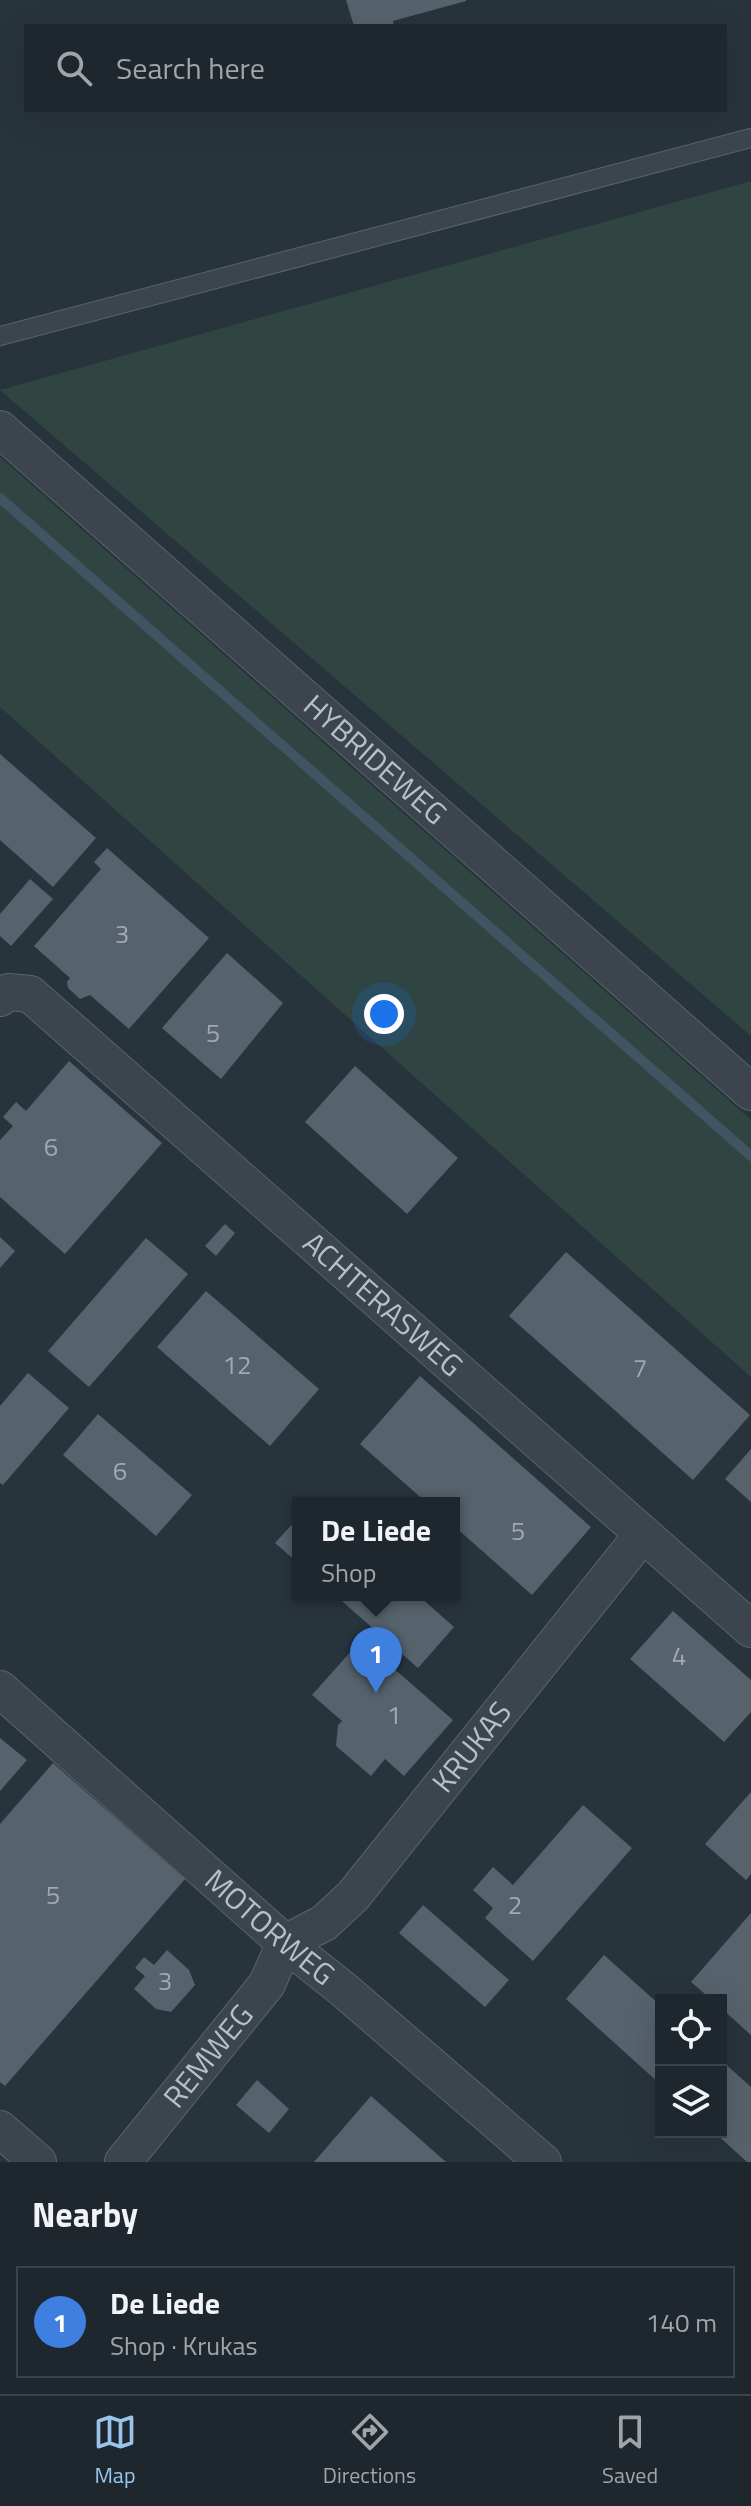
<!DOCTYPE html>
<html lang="en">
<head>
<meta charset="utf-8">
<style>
  :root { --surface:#1e272d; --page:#262f35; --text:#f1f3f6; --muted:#a1a5aa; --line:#3c4449; --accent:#99c4eb }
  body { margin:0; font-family:"Titillium Web",sans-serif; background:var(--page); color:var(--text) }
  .controls { position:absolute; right:24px; bottom:24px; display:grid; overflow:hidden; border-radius:0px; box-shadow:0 8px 32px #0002 }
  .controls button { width:72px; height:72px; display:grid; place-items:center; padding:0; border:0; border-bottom:2px solid var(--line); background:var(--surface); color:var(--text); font:40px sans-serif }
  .you { position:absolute; left:384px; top:1014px; width:28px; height:28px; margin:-20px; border:6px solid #fff; border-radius:50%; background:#1a73e8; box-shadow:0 0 0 12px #1a73e833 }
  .badge { display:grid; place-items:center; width:52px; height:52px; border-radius:50%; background:var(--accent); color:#fff; font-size:26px; font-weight:700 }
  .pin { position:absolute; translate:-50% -66px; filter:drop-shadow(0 2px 4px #0008) }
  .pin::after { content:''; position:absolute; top:42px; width:28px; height:24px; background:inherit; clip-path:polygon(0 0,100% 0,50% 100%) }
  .popup { position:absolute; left:292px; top:1497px; width:168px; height:104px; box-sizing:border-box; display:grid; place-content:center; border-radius:0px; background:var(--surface); filter:drop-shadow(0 2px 6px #0005); font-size:26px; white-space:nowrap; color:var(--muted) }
  .popup b { font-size:30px; color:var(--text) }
  .popup::after { content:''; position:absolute; left:50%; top:100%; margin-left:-16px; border:16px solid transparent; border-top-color:var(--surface) }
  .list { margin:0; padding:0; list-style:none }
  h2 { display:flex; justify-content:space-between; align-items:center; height:104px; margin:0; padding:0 32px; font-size:34px }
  h2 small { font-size:26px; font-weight:400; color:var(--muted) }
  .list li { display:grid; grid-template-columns:52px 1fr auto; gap:24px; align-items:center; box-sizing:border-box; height:112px; margin:0 16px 16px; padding:0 16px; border:2px solid var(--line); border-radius:0px }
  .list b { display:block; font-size:30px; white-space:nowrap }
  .list p { margin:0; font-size:26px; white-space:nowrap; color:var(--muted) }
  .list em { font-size:26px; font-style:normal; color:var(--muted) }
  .icon { flex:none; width:44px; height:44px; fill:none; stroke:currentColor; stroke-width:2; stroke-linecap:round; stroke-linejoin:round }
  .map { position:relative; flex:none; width:751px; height:2162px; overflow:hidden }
  .search { position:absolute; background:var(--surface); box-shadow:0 8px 32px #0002; left:24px; right:24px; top:24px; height:88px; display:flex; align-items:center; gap:20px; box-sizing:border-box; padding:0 28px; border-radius:0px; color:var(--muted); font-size:30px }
  .sheet { height:232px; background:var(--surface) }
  nav { display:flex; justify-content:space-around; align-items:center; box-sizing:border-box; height:112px; border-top:2px solid var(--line); background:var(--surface); font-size:22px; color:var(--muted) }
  nav a { display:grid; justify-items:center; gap:4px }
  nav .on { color:var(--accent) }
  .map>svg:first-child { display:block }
  .green { fill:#304441 }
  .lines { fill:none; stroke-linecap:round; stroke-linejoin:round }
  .stream { stroke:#405463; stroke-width:10 }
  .building { fill:#56626c }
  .service-casing { stroke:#5a636a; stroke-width:20 }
  .minor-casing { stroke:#5a636a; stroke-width:38 }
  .service { stroke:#3c454d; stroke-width:18 }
  .minor { stroke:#3c454d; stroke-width:36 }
  .labels { text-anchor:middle; stroke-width:6; stroke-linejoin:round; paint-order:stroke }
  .number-label { font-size:26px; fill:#a0a8b0 }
  .street-label { font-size:30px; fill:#b8c0c7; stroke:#212a32 }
</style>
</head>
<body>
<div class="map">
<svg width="751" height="2162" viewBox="0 0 751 2162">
  <rect width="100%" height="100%" fill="#28343c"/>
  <!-- green -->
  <g class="green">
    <polygon points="751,181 751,1036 0,390"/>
    <polygon points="0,457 751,1120 751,1377 0,707"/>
  </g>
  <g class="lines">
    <!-- stream -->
    <polyline class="stream" points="0,498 751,1156"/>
  </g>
  <!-- building -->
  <g class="building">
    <polygon points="346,0 466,0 466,1 393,21 394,26 354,26"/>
    <polygon points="0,754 96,838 53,887 0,840"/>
    <polygon points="107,848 209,938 129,1029 90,995 80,999 68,988 67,982 70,978 34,946 101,869 94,862"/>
    <polygon points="30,879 53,899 11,946 0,936 0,914"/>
    <polygon points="227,953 283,1003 221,1079 162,1028"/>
    <polygon points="69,1061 162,1143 65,1254 0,1197 0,1140 13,1126 3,1117 16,1102 26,1111"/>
    <polygon points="355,1066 458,1158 407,1214 305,1122"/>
    <polygon points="225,1224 235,1233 216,1256 205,1246"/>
    <polygon points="0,1237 15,1251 0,1268"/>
    <polygon points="146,1238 188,1274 89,1387 48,1351"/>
    <polygon points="566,1252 750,1415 693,1480 509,1316"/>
    <polygon points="206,1291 319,1389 270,1446 157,1347"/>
    <polygon points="28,1373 69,1408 3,1485 0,1483 0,1406"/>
    <polygon points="420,1376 591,1527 532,1595 454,1526 454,1503 427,1503 360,1444"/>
    <polygon points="98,1414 192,1495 156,1536 63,1455"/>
    <polygon points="751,1449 751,1502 725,1479"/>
    <polygon points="298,1518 298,1563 275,1543"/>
    <polygon points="335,1595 418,1595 454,1627 418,1668"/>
    <polygon points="673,1611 751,1680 751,1712 724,1742 630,1659"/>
    <polygon points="361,1640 453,1720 404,1776 385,1759 371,1776 336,1746 338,1725 342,1721 312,1695"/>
    <polygon points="0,1738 27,1760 0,1791"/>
    <polygon points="53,1763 185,1879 5,2086 0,2082 0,1824"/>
    <polygon points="751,1792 751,1874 746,1880 705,1844"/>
    <polygon points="583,1805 632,1848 533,1961 485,1918 493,1908 473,1890 493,1867 513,1885"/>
    <polygon points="423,1905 509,1980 485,2007 399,1933"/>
    <polygon points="751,1913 751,2035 721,2008 721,2000 712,2000 691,1982"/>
    <polygon points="167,1950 189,1970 195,1985 171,2012 156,2009 134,1989 145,1976 135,1968 144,1957 154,1965"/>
    <polygon points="604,1955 661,2006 661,2085 566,1999"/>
    <polygon points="721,2060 751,2087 751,2162 747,2162 714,2132 721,2132"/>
    <polygon points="257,2080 289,2109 269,2133 236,2105"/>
    <polygon points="371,2096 446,2162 314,2162"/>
  </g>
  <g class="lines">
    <defs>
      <polyline id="service" points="0,336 751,138"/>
      <g id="minor">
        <path id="s1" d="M0,429l751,663"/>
        <path id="s2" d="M0,998l8,-6 22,2 721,635"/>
        <path id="s3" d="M0,1689l285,254 59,47 199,172"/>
        <path id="s4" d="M285,1943l39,-20 29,-27 290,-362"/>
        <polyline points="0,2129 38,2162"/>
        <path id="s5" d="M123,2162l144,-178 18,-41"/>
      </g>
    </defs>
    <!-- service casing -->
    <use href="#service" class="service-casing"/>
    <!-- minor casing -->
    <use href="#minor" class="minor-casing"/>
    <!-- service -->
    <use href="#service" class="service"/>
    <!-- minor -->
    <use href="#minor" class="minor"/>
  </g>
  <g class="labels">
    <!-- number labels -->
    <g class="number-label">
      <text x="122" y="943">3</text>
      <text x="213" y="1042">5</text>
      <text x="51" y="1156">6</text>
      <text x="237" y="1374">12</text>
      <text x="640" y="1377">7</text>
      <text x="120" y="1480">6</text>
      <text x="518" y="1540">5</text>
      <text x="679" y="1665">4</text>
      <text x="394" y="1724">1</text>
      <text x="53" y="1904">5</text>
      <text x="515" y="1914">2</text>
      <text x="165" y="1990">3</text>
    </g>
    <!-- street labels -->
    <g class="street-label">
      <text dy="10" stroke="none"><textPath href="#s1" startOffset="500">HYBRIDEWEG</textPath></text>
      <text dy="10" stroke="none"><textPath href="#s2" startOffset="502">ACHTERASWEG</textPath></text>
      <text dy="10" stroke="none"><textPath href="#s4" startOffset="274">KRUKAS</textPath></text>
      <text dy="10" stroke="none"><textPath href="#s3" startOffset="360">MOTORWEG</textPath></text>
      <text dy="10" stroke="none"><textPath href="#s5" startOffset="136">REMWEG</textPath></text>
    </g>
  </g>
</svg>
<div class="controls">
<button><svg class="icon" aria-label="locate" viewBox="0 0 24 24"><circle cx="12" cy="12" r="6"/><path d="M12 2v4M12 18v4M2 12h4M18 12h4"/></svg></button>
<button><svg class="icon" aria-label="layers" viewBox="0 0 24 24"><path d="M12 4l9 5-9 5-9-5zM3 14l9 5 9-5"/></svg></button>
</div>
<div class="you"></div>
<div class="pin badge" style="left:376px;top:1693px;background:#3f7fe0">1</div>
<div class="popup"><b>De Liede</b>Shop</div>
<div class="search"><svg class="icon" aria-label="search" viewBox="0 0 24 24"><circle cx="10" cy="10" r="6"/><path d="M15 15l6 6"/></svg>Search here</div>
</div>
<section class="sheet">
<h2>Nearby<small></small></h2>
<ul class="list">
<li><span class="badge" style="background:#3f7fe0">1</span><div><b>De Liede</b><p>Shop · Krukas</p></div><em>140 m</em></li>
</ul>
</section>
<nav>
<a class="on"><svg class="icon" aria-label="map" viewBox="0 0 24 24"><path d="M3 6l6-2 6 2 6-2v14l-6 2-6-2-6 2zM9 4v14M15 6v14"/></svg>Map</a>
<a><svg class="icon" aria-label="directions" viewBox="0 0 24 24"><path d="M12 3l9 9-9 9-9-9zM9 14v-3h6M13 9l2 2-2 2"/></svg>Directions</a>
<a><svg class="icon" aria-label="saved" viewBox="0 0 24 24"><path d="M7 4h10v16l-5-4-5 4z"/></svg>Saved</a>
</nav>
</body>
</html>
